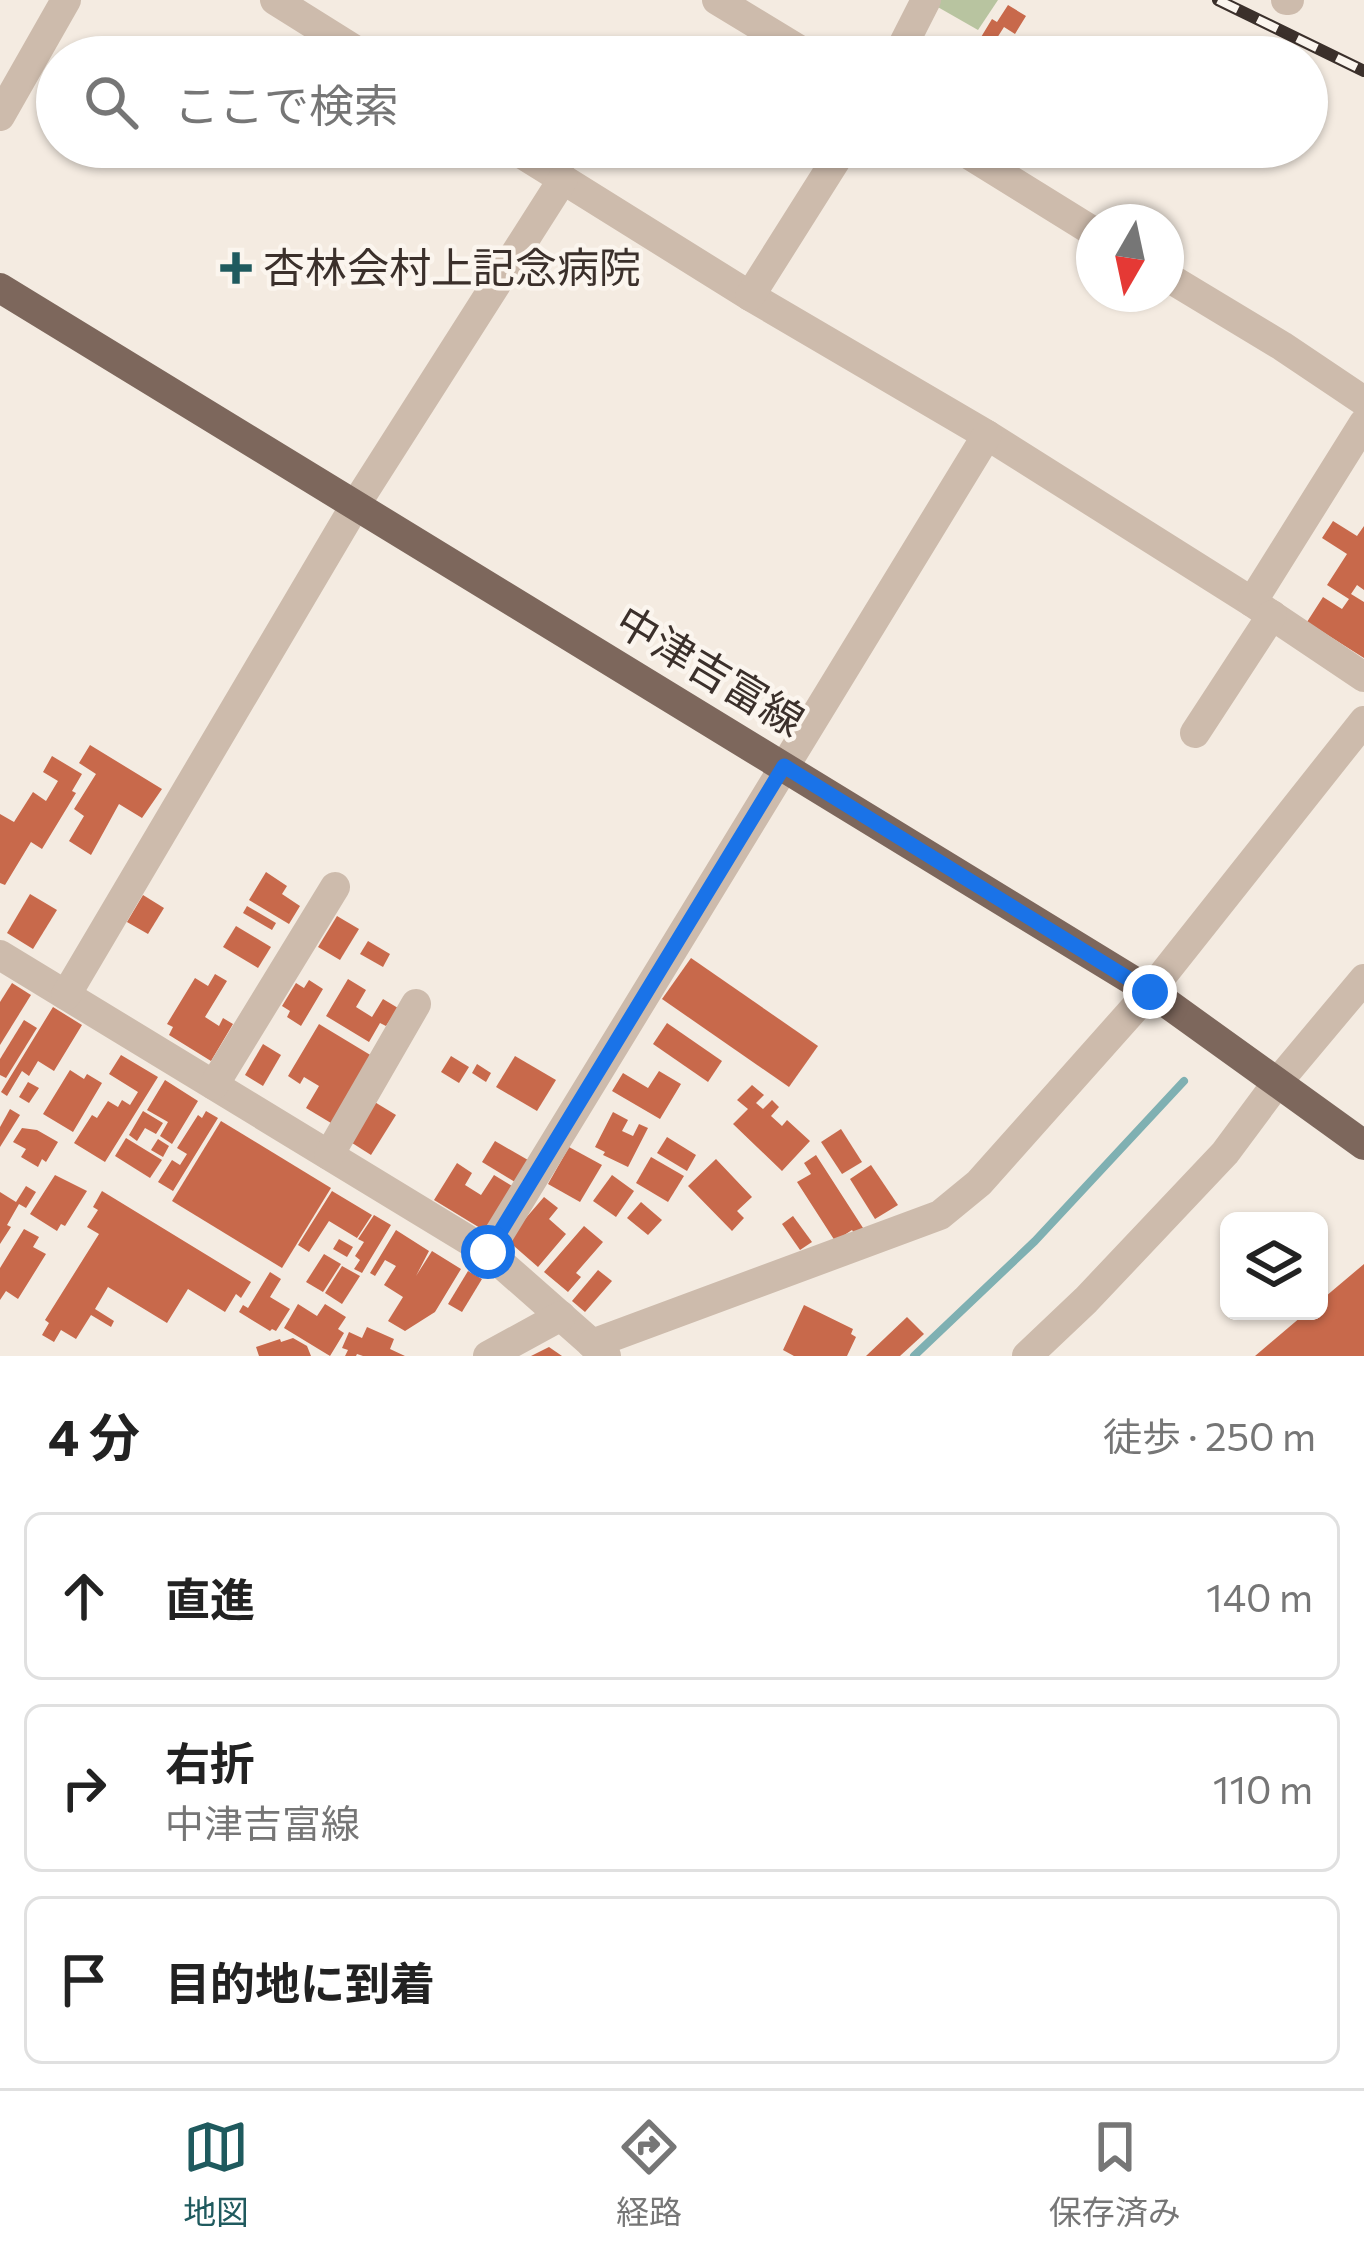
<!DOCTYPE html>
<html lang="ja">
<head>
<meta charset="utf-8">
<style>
  :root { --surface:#fff; --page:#f2f2f2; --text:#222; --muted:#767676; --line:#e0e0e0; --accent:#1f5a5e }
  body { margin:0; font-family:Commissioner,"Noto Sans JP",sans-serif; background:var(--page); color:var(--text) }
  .controls { position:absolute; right:36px; bottom:36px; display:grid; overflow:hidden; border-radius:18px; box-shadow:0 3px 9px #0004 }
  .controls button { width:108px; height:108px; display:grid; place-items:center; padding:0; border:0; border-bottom:3px solid var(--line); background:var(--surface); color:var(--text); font:60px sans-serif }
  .compass { position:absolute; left:1076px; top:204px; width:108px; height:108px; border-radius:50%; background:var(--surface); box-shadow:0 3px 9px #0004; rotate:189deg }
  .stop { position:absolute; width:36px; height:36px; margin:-27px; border:9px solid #1a73e8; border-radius:50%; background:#fff }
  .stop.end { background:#1a73e8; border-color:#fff; box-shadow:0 3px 12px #0008 }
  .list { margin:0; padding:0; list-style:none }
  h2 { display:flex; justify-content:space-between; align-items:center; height:156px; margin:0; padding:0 48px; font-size:51px }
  h2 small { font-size:39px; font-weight:400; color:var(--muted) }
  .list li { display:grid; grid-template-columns:78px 1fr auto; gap:36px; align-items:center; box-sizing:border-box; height:168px; margin:0 24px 24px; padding:0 24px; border:3px solid var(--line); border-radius:18px }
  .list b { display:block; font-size:45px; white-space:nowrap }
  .list p { margin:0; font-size:39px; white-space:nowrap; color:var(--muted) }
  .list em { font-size:39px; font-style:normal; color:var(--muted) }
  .icon { flex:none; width:66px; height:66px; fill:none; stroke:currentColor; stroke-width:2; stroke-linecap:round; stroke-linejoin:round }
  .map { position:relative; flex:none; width:1364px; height:1356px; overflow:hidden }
  .search { position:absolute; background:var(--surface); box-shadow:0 3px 9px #0004; left:36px; right:36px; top:36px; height:132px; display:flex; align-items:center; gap:30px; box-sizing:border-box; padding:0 42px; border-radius:66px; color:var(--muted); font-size:45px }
  .sheet { height:732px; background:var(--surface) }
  nav { display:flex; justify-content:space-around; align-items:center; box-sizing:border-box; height:168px; border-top:3px solid var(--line); background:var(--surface); font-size:33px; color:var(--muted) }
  nav a { display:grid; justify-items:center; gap:6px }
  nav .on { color:var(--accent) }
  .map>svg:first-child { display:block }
  .green { fill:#b8c4a0 }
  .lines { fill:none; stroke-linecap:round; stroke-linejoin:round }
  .stream { stroke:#7fb0b2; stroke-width:8 }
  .building { fill:#c8694b }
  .minor { stroke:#cdbbac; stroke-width:30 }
  .major { stroke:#7d675c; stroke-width:30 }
  .rail-casing { stroke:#3b302b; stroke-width:12 }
  .rail { stroke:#fbf5ee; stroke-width:8; stroke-dasharray:22; stroke-linecap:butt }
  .route { stroke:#1a73e8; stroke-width:15 }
  .poi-dot { fill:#1f5a5e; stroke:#fbf5ee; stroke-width:4.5 }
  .labels { text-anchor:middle; stroke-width:9; stroke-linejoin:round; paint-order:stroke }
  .poi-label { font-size:42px; fill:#3b302b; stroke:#fbf5ee; text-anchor:start }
  .street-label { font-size:42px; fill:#3b302b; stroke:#fbf5ee }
</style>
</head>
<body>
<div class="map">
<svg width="1364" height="1356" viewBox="0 0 1364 1356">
  <rect width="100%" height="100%" fill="#f4ebe1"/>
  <!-- green -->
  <polygon class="green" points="940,0 998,0 978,30 936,6"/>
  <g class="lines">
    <!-- stream -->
    <polyline class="stream" points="914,1356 1035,1241 1184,1081"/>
  </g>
  <!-- building -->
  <g class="building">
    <polygon points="1008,5 1026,16 1015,34 1004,27 997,38 1002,41 992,57 969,57 992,19 997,22"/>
    <polygon points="1333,521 1357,536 1364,526 1364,590 1357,585 1351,594 1364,602 1364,658 1307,622 1323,597 1342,609 1349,599 1327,585 1347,554 1322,538"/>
    <polygon points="90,745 162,789 142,818 119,804 91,855 69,841 84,816 74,809 96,774 79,763"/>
    <polygon points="52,756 82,774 72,791 76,793 42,849 31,842 5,885 0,883 0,814 14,822 33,792 46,801 58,781 43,772"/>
    <polygon points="266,872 287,886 282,894 300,906 289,924 249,900"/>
    <polygon points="30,894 57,910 33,949 7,933"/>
    <polygon points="143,895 164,908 148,934 127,922"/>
    <polygon points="247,906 276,923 272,930 243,913"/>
    <polygon points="337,916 359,929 340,960 318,947"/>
    <polygon points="236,926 271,947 258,968 223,947"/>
    <polygon points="368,941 390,954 383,967 360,954"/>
    <polygon points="691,958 818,1046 789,1087 662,999"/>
    <polygon points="215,974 227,981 205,1017 219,1026 223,1018 233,1024 211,1061 169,1035 173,1027 167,1024 195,978 208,986"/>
    <polygon points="348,979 366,990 356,1007 372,1017 383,999 398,1008 386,1026 380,1023 369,1042 326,1016"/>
    <polygon points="309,980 323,989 301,1026 287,1017 290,1011 282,1006 296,983 304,988"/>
    <polygon points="12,983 31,995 0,1045 0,1002"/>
    <polygon points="53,1007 82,1025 54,1071 38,1061 29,1076 22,1071 7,1096 1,1092"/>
    <polygon points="24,1020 37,1028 6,1078 0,1075 0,1059"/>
    <polygon points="667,1023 722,1061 708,1082 653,1044"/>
    <polygon points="319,1024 372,1056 331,1123 306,1108 319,1086 304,1077 300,1084 288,1076"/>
    <polygon points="263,1044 281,1055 263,1086 245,1075"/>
    <polygon points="121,1055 158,1077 105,1162 74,1143 92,1115 97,1118 108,1101 118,1107 122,1100 130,1105 138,1092 109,1074"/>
    <polygon points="451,1056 469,1067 459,1083 441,1072"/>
    <polygon points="515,1056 556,1080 537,1111 496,1087"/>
    <polygon points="477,1064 491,1073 486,1082 472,1073"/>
    <polygon points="70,1070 84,1079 87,1074 102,1083 73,1132 43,1114"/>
    <polygon points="659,1071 681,1084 660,1119 612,1091 623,1073 648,1088"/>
    <polygon points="165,1080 198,1101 172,1144 160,1136 168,1122 147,1110"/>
    <polygon points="28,1082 39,1088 29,1103 19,1097"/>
    <polygon points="752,1085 764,1095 756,1103 763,1109 772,1100 779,1107 771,1116 782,1126 787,1120 810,1141 782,1171 733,1124 748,1109 737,1100"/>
    <polygon points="373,1101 396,1115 371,1155 349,1141"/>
    <polygon points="10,1109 20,1115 0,1147 0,1127"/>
    <polygon points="143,1111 163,1123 156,1134 145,1128 137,1141 129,1135"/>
    <polygon points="206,1111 218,1118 173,1191 158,1182 172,1160 180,1165 187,1154 177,1148 198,1115 202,1118"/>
    <polygon points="613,1112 628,1120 622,1131 633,1136 639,1124 648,1128 628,1167 603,1155 605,1152 595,1147"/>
    <polygon points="221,1121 331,1188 282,1268 172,1201"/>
    <polygon points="22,1128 37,1130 58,1142 46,1162 42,1159 38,1167 21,1157 26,1149 13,1142"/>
    <polygon points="841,1129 862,1162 842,1174 821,1142"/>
    <polygon points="667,1137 696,1155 687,1171 657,1153"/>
    <polygon points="126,1138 162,1160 150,1178 115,1156"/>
    <polygon points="158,1139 169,1146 163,1157 151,1150"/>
    <polygon points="495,1141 528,1160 515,1182 482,1162"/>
    <polygon points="569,1147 602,1165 580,1202 548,1184"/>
    <polygon points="816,1155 865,1231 856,1236 852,1230 835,1241 797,1182 811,1174 804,1163"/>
    <polygon points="651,1157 684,1176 668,1202 636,1183"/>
    <polygon points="716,1159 752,1197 737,1211 744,1218 732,1231 688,1186"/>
    <polygon points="457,1163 472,1173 465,1185 481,1195 494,1175 512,1186 485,1231 434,1200"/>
    <polygon points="871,1165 898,1205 875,1219 850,1179"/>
    <polygon points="55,1175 87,1191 65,1226 61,1224 57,1231 30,1214"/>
    <polygon points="612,1175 634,1191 616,1217 593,1201"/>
    <polygon points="26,1186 36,1192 26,1208 19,1204 7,1225 11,1227 0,1244 0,1192 16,1202"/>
    <polygon points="102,1191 251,1282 241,1298 236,1294 225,1312 188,1289 167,1323 108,1287 95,1309 114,1321 111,1327 91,1315 76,1339 61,1330 54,1342 42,1335 49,1323 45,1320 99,1234 87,1227 98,1210 93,1207"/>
    <polygon points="332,1191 372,1215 357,1238 329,1221 309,1252 298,1245"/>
    <polygon points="544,1197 558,1208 549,1219 566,1234 538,1267 507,1240"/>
    <polygon points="641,1202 662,1220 648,1235 627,1218"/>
    <polygon points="374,1215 391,1225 362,1273 354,1269 360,1260 355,1256 364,1242 358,1239"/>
    <polygon points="793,1216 812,1242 800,1250 782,1224"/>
    <polygon points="584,1226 603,1242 576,1273 581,1277 568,1292 544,1272"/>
    <polygon points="24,1229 39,1237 33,1247 46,1254 18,1299 6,1291 0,1300 0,1268"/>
    <polygon points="396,1230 429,1251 416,1276 432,1251 461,1269 435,1312 405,1331 388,1321 403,1297 384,1285 396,1266 385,1260 375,1276 370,1273"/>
    <polygon points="339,1239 353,1247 347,1257 333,1249"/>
    <polygon points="324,1254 341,1264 323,1292 306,1282"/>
    <polygon points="1364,1264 1364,1356 1255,1356 1308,1311 1319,1311 1319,1302"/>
    <polygon points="342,1266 360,1276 342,1304 325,1293"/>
    <polygon points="598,1270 612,1281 585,1312 572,1301"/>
    <polygon points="468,1271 482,1279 462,1312 448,1304"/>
    <polygon points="270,1272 281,1279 270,1297 290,1309 276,1331 272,1329 270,1331 239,1312 243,1305 248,1308"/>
    <polygon points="298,1304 317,1316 325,1304 346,1317 338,1329 344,1333 330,1356 284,1328"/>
    <polygon points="804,1305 853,1329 851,1334 856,1337 847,1356 794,1356 783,1350"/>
    <polygon points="907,1317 924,1334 900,1356 866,1356"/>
    <polygon points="367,1327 394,1339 390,1349 405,1356 363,1356 357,1354 356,1356 345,1356 348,1350 342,1348 349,1332 362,1338"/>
    <polygon points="293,1338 307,1346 311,1356 259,1356 256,1347 280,1339 281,1342"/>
    <polygon points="549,1347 562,1356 531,1356"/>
  </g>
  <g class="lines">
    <!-- minor -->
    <g class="minor">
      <polyline points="275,0 366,57"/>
      <polyline points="717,0 811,57"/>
      <polyline points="1286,0 1289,0"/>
      <polyline points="897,57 926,0"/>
      <polyline points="0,116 66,0"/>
      <polyline points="511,147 750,296 987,435 1252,602 1364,677"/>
      <polyline points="957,147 1094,232"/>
      <polyline points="1166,276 1282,346 1364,401"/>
      <polyline points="750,296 844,147"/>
      <polyline points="1252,602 1364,423"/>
      <polyline points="1195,733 1272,615"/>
      <polyline points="0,955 488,1252 606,1356"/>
      <polyline points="66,995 356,504 563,179"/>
      <polyline points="214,1085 335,887"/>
      <polyline points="329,1155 416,1004"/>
      <polyline points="488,1252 987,435"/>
      <polyline points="592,1344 940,1215 979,1183 1150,991 1364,721"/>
      <polyline points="488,1356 561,1316"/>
      <polyline points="1027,1356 1086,1300 1225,1153 1277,1083 1364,979"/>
    </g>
    <!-- major -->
    <polyline class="major" points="0,288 1150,991 1364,1145"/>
    <defs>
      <polyline id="rail" points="1218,0 1364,71"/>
    </defs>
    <!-- rail casing -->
    <use href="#rail" class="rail-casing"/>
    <!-- rail -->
    <use href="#rail" class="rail"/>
  </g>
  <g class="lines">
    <!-- route -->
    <polyline class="route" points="488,1252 784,766 1150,992"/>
  </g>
  <!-- markers -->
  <path class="poi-dot" d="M230 250h12v12h12v12h-12v12h-12v-12h-12v-12h12z"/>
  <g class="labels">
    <!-- poi labels -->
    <g class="poi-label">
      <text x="263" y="283">杏林会村上記念病院</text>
    </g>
    <!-- street labels -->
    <g class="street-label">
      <text transform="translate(710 671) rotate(31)" y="15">中津吉富線</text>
    </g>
  </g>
</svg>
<div class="controls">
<button><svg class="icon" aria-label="layers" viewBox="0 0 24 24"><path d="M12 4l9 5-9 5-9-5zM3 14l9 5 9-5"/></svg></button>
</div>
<svg class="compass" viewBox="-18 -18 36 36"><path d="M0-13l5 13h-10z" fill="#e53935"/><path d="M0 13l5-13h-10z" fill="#767676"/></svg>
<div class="stop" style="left:488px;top:1252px"></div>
<div class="stop end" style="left:1150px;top:992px"></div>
<div class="search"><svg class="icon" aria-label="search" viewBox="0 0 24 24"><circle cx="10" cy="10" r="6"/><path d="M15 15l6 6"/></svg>ここで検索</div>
</div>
<section class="sheet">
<h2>4 分<small>徒歩 · 250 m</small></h2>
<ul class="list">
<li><svg class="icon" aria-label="ahead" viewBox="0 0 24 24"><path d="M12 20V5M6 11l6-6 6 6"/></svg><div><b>直進</b></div><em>140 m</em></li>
<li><svg class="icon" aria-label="right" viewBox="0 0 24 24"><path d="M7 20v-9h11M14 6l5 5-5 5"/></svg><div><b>右折</b><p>中津吉富線</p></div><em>110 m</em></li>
<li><svg class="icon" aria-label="arrive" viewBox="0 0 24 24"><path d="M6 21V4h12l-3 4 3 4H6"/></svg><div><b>目的地に到着</b></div></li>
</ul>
</section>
<nav>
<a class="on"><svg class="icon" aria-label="map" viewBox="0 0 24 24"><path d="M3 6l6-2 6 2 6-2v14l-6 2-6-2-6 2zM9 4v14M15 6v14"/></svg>地図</a>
<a><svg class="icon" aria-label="directions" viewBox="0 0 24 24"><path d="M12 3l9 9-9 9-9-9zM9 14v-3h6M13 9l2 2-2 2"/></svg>経路</a>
<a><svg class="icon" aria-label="saved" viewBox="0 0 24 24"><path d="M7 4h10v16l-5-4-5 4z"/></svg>保存済み</a>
</nav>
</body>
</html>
